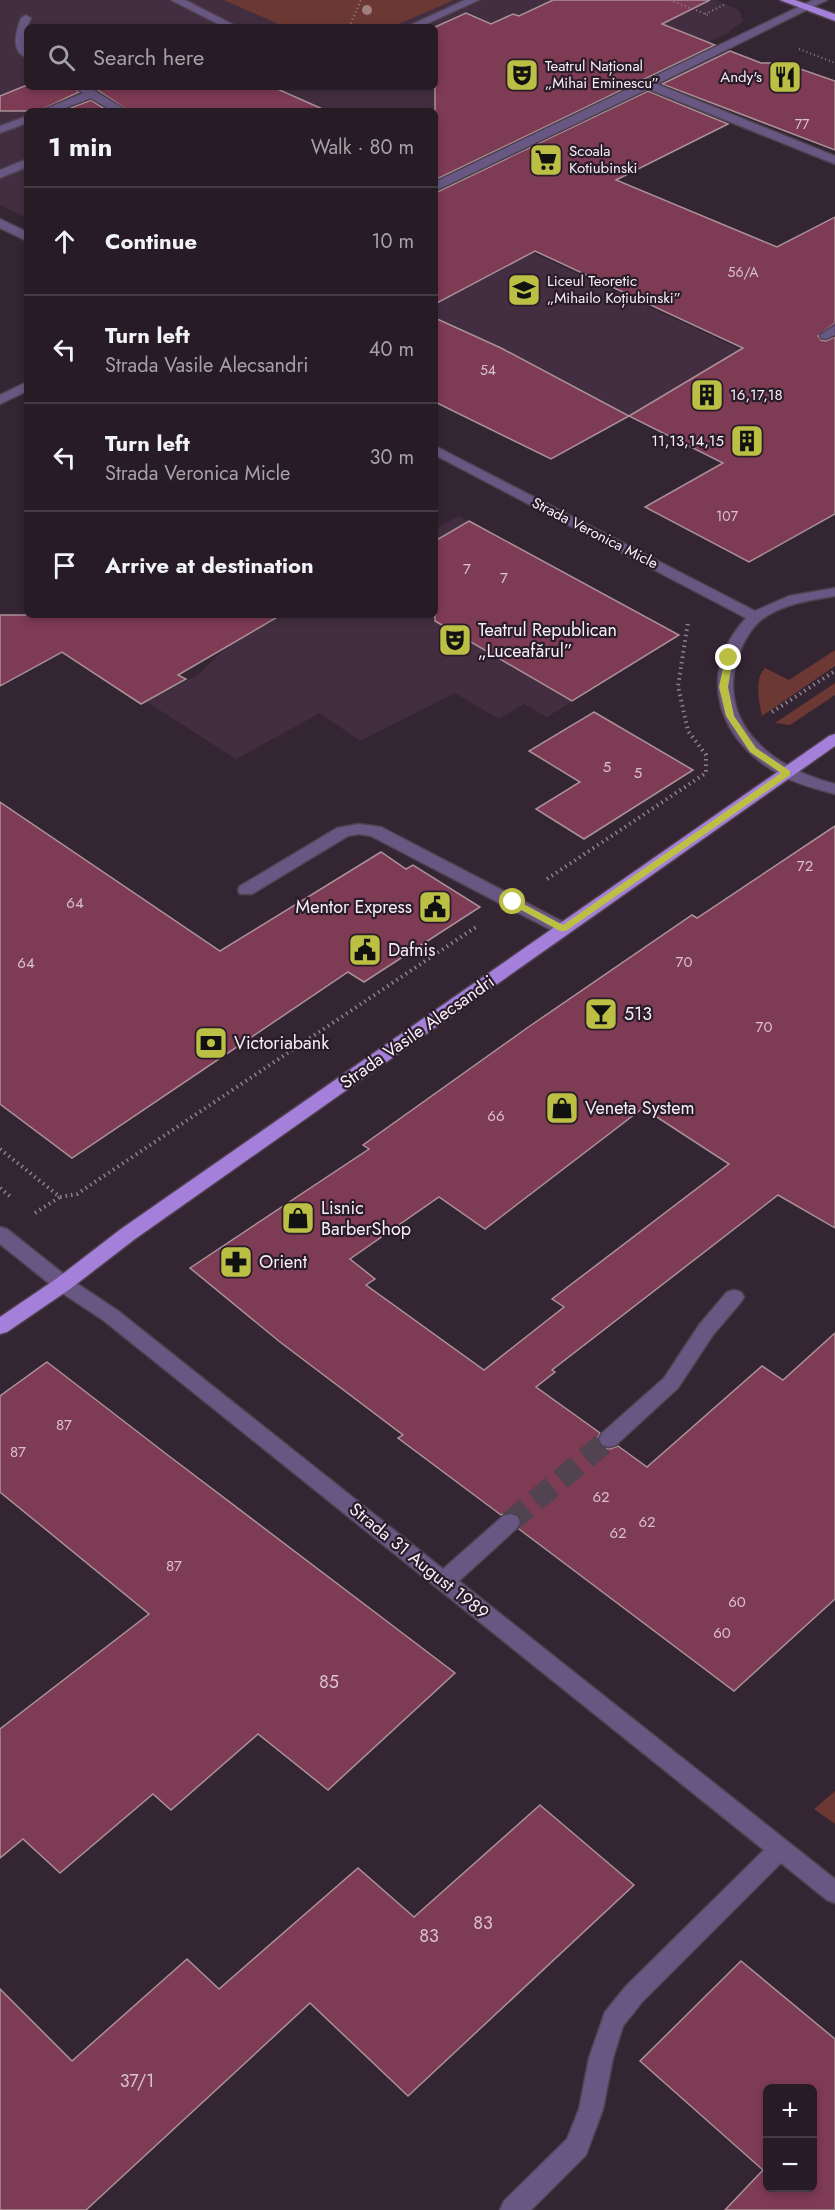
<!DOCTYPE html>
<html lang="en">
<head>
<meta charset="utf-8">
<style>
  :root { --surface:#271c26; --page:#332932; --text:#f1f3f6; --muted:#a4a1a7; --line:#433a43 }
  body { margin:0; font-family:Jost,sans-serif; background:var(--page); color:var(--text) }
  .controls { position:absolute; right:18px; bottom:18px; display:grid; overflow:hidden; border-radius:9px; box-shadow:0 3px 9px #0003 }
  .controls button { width:54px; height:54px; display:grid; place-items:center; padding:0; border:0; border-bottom:2px solid var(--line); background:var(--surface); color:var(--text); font:30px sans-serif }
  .stop { position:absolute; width:18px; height:18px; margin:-14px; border:4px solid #bbc045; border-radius:50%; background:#fff }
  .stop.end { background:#bbc045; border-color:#fff; box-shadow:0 2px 6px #0008 }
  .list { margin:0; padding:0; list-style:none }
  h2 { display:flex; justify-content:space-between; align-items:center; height:78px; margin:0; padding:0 24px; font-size:26px }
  h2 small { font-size:20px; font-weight:400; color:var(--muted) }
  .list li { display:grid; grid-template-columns:39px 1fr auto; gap:18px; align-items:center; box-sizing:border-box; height:108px; padding:0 24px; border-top:2px solid var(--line) }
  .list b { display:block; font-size:22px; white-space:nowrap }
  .list p { margin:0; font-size:20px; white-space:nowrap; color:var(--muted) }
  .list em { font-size:20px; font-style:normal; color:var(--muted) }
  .icon { flex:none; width:33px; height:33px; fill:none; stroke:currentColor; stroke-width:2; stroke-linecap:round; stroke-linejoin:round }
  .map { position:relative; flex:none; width:835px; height:2210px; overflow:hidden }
  .search { position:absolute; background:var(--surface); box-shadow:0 3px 9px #0003; left:24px; top:24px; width:414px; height:66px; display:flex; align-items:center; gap:15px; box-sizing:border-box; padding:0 21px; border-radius:9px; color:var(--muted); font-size:22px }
  .panel { position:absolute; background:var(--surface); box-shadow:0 3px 9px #0003; left:24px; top:108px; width:414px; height:510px; border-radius:9px }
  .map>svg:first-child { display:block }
  .built { fill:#422e40; fill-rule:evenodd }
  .green { fill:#6b3833 }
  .building { fill:#7e3b54; stroke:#aa9199; stroke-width:1.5; fill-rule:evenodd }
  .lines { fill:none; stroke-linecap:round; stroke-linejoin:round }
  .minor-tunnel { stroke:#514350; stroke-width:22; stroke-dasharray:22 11; stroke-linecap:butt }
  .minor-casing { stroke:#4f414e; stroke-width:3 }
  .major-casing { stroke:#4f414e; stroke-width:3 }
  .path-far1 { stroke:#8e818d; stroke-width:2; stroke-dasharray:1 3; stroke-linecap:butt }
  .path { stroke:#8e818d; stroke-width:4; stroke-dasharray:1.5 4; stroke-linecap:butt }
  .minor { fill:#685782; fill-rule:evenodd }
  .major { fill:#a580da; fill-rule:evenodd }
  .tree { fill:#9e7f82 }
  .route { fill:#bbc045 }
  .labels { text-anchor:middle; stroke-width:4.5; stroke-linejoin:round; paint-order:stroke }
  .far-number-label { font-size:14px; fill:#dac1ce }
  .far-poi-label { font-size:15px; fill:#f8eef7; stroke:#2a1c29; text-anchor:start }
  .far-street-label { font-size:15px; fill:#f8eef7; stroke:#2a1c29 }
  .number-label { font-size:15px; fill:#dac1ce }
  .poi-label { font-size:18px; fill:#f8eef7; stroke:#2a1c29; text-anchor:start }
  .street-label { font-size:18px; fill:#f8eef7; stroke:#2a1c29 }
  .near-number-label { font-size:18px; fill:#dac1ce }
</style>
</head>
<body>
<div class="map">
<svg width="835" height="2210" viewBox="0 0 835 2210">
  <rect width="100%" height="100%" fill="#342533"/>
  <!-- built -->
  <g class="built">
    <path d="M0,0h716l23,10 4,11 -14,11 -294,141v-62h-408v107l-27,-13zM27,27h408v60h-408z"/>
    <polygon points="456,217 750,354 718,363 629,416 551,459 435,402 435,226"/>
    <polygon points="459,516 679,635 547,717 524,704 499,719 455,693 360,741 320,713 236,759 147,702 199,674 229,645 283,615 435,615 435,529"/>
  </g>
  <!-- green -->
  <g class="green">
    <polygon points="224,0 454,0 392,27 285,27"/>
    <path d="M835,650v16l-73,50c-3,-14 -8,-37 3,-48l24,12z"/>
    <polygon points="835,683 835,695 790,725 775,723"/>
    <polygon points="835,1791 835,1824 814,1809"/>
  </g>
  <!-- building -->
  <g class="building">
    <polygon points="553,0 710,0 662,24 715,45 435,180 435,27 466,13 491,24 513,14 519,16"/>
    <polygon points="730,51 761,63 783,63 835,81 835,150 662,84"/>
    <polygon points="27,85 73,87 79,92 39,111 0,111 0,96"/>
    <polygon points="93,87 273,87 327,111 129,111"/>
    <polygon points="648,91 728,124 616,180 777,247 835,217 835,323 818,336 821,340 826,341 835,337 835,514 749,562 645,507 723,463 629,416 743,348 535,251 435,304 435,193"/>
    <polygon points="91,100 108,111 63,111"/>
    <polygon points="435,318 501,348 629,416 551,459 435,402"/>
    <polygon points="469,521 679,635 572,701 435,621 435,541"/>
    <polygon points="0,615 281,615 178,675 186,679 141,704 62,652 0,686"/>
    <polygon points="594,712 693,770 584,839 536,809 580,782 529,751"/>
    <polygon points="0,802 220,951 381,852 406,869 413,865 480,907 364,982 348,972 72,1158 0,1104"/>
    <path d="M835,826v402l-57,-33 -226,175 3,2 -19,15 64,46 -3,7 4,7 9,2 8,-3 29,21 115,-101 21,14 52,-47v266l-101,92 -215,-162 3,-8 -4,-7 -9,-2 -8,3 -103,-77 5,-3 -123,-93 -90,-74 179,-119 -6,-4 164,-117 165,-113 5,3zM643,1108l86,56 -177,135 12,8 -80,63 -118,-85 9,-6 -25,-20 89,-62 46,32z"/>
    <polygon points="47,1362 165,1453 455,1673 328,1790 258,1734 171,1810 153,1794 60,1873 23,1839 0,1858 0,1729 149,1614 0,1492 0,1396"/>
    <polygon points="540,1805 634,1885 408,2096 310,2003 86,2210 0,2210 0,1989 72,2061 187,1959 219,1989 358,1868 414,1917"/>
    <path d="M741,1961l94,78v171h-110l38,-40 -123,-109zM768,2088h45v99h-45z"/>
  </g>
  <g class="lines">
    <!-- minor-tunnel -->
    <polyline class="minor-tunnel" points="510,1522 609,1439"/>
    <defs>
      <g id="minor">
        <polygon points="171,0 185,0 238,27 224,27"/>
        <polygon points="465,0 479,0 420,27 406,27"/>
        <polygon points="813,0 827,0 657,84 835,156 835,164 648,89 435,191 435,182"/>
        <path d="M26,15l5,3 -4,9v31c-17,-7 -11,-26 -6,-40z"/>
        <polygon points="75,87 89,87 127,111 112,111 91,98 57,111 41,111 83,93"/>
        <polygon points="27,116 27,123 0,133 0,126"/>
        <polygon points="27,159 27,167 0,178 0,170"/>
        <polygon points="0,219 27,232 27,241 0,228"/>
        <polygon points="835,325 835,335 826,339 821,338 820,335"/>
        <polygon points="27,382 27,391 0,404 0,395"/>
        <path d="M435,446l320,165 34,-15 46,-8v8c-25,4 -53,8 -74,24 -12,10 -19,25 -24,39 -20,68 39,110 98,125v10c-18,-5 -36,-9 -52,-18 -64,-32 -89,-102 -37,-158l-311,-163z"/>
        <polygon points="359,824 381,827 569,925 571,929 569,933 557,933 371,836 359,834 348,836 252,894 240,894 238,890 240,886 337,828"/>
        <polygon points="0,1227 7,1229 70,1279 117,1310 443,1569 503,1516 510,1514 517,1516 520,1522 517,1528 459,1581 835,1879 835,1903 827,1900 781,1863 642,2002 623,2026 613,2058 603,2109 586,2155 531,2210 500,2210 504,2201 567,2139 579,2109 589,2058 605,2012 626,1986 764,1850 103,1320 56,1289 0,1244"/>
        <polygon points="734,1290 741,1292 744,1297 741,1302 713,1335 678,1388 616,1445 609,1447 602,1445 599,1439 602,1433 664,1378 699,1325 727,1292"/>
      </g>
      <g id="major">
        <polygon points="780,0 795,0 835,14 835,21"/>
        <polygon points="835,734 835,746 135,1239 70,1289 7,1332 0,1334 0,1317 56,1279 121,1229 829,736"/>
      </g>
    </defs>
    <!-- minor casing -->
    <use href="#minor" class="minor-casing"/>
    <!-- major casing -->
    <use href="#major" class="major-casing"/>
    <!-- path-far1 -->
    <g class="path-far1">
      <polyline points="670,0 708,15"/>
      <polyline points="705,14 726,4"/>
      <polyline points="349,27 361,0"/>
      <polyline points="799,49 835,63"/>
    </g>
    <!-- path -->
    <g class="path">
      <polyline points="772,712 835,671"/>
      <polyline points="547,879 706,773 706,755 688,731 678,686 688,622"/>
      <polyline points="0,1149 60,1197 77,1194 476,927"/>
      <polyline points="0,1188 11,1197"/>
      <polyline points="35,1213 60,1197"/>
    </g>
    <!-- minor -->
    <use href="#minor" class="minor"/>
    <!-- major -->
    <use href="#major" class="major"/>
  </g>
  <!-- trees -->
  <circle class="tree" cx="367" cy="10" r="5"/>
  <!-- route -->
  <polygon class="route" points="729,656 733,658 728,687 734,716 756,748 790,771 790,775 566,931 560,931 510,904 510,900 516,900 563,925 781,773 750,752 726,716 719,687 725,658"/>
  <!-- icons -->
  <defs>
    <symbol id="theatre-square" viewBox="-11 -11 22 22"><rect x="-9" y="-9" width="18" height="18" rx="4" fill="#bbc045" stroke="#2a1c29"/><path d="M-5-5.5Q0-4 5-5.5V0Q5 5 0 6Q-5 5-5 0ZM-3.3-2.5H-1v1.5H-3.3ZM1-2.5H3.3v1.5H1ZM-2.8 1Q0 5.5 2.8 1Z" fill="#111"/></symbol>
    <symbol id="restaurant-square" viewBox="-11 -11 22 22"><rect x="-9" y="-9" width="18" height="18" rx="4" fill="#bbc045" stroke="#2a1c29"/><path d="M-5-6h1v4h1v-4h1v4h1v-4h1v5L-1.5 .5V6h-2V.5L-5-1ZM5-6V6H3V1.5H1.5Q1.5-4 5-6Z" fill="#111"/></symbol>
    <symbol id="supermarket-square" viewBox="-11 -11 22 22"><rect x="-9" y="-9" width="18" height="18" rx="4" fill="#bbc045" stroke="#2a1c29"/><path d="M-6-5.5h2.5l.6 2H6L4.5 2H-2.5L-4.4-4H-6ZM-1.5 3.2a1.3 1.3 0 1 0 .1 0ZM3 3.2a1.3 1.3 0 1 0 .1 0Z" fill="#111"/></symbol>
    <symbol id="school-square" viewBox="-11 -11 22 22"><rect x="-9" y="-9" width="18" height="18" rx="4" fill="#bbc045" stroke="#2a1c29"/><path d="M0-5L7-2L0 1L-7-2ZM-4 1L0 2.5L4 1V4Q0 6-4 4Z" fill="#111"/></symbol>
    <symbol id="building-square" viewBox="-11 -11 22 22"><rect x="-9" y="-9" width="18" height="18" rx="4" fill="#bbc045" stroke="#2a1c29"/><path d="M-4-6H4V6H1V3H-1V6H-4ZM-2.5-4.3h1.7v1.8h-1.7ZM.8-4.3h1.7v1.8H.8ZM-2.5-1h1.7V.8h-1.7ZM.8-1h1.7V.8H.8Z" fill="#111"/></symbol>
    <symbol id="civic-square" viewBox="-11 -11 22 22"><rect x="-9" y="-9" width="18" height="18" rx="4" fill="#bbc045" stroke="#2a1c29"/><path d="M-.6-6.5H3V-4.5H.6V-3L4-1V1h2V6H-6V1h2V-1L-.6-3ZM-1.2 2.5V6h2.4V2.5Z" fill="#111"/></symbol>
    <symbol id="bar-square" viewBox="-11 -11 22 22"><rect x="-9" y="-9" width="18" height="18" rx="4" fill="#bbc045" stroke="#2a1c29"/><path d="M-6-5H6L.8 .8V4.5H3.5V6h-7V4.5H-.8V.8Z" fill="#111"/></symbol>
    <symbol id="bank-square" viewBox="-11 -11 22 22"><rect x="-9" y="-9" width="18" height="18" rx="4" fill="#bbc045" stroke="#2a1c29"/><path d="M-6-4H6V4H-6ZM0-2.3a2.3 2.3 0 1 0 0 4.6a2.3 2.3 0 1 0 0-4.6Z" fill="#111"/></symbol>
    <symbol id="shop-square" viewBox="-11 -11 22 22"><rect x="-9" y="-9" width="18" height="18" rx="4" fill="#bbc045" stroke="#2a1c29"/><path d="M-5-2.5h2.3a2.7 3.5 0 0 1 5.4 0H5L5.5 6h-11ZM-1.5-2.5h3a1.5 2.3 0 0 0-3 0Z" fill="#111"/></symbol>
    <symbol id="pharmacy-square" viewBox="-11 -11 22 22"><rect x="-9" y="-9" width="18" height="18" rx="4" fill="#bbc045" stroke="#2a1c29"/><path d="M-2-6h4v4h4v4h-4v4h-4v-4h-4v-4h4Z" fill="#111"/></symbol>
  </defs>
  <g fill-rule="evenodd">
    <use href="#theatre-square" x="503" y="56" width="38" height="38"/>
    <use href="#restaurant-square" x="766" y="58" width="38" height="38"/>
    <use href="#supermarket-square" x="527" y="141" width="38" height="38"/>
    <use href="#school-square" x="505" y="271" width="38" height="38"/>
    <use href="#building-square" x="688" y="376" width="38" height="38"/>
    <use href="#building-square" x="728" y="422" width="38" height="38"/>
    <use href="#theatre-square" x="436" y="621" width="38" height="38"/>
    <use href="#civic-square" x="416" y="888" width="38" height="38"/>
    <use href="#civic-square" x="346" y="931" width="38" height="38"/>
    <use href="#bar-square" x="582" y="995" width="38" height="38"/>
    <use href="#bank-square" x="192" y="1024" width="38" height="38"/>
    <use href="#shop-square" x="543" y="1089" width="38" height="38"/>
    <use href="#shop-square" x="279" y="1199" width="38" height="38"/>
    <use href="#pharmacy-square" x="217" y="1243" width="38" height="38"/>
  </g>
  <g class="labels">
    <!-- far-number labels -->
    <g class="far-number-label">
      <text x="802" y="129">77</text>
      <text x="743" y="277">56/A</text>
      <text x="488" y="375">54</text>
      <text x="727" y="521">107</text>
    </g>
    <!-- far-poi labels -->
    <g class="far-poi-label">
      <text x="545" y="71">Teatrul Național<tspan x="545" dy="17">„Mihai Eminescu”</tspan></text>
      <text x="762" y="82" text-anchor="end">Andy's</text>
      <text x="569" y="156">Scoala<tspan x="569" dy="17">Kotiubinski</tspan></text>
      <text x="547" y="286">Liceul Teoretic<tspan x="547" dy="17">„Mihailo Koțiubinski”</tspan></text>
      <text x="730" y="400">16,17,18</text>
      <text x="724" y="446" text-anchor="end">11,13,14,15</text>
    </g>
    <!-- far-street labels -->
    <g class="far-street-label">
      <text transform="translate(595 533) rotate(27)" y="5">Strada Veronica Micle</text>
    </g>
    <!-- number labels -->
    <g class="number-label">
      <text x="467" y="574">7</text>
      <text x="504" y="583">7</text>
      <text x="607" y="772">5</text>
      <text x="638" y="778">5</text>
      <text x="805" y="871">72</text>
      <text x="75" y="908">64</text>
      <text x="684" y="967">70</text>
      <text x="26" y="968">64</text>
      <text x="764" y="1032">70</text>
      <text x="496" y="1121">66</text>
      <text x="64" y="1430">87</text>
      <text x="18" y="1457">87</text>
      <text x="601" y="1502">62</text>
      <text x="647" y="1527">62</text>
      <text x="618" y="1538">62</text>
      <text x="174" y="1571">87</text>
      <text x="737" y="1607">60</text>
      <text x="722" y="1638">60</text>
    </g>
    <!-- poi labels -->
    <g class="poi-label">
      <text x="478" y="636">Teatrul Republican<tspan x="478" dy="21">„Luceafărul”</tspan></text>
      <text x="412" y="913" text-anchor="end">Mentor Express</text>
      <text x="388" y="956">Dafnis</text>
      <text x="624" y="1020">513</text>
      <text x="234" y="1049">Victoriabank</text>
      <text x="585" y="1114">Veneta System</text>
      <text x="321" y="1214">Lisnic<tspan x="321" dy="21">BarberShop</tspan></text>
      <text x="259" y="1268">Orient</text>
    </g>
    <!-- street labels -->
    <g class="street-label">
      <text transform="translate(417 1032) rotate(-35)" y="6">Strada Vasile Alecsandri</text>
      <text transform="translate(419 1561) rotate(39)" y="6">Strada 31 August 1989</text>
    </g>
    <!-- near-number labels -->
    <g class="near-number-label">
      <text x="329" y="1688">85</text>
      <text x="483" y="1929">83</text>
      <text x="429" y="1942">83</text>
      <text x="137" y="2087">37/1</text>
    </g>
  </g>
</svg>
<div class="controls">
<button>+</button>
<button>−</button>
</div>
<div class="stop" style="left:513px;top:902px"></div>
<div class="stop end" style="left:729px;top:658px"></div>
<div class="search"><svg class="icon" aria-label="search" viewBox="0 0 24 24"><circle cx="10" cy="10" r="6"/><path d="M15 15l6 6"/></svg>Search here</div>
<section class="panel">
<h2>1 min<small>Walk · 80 m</small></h2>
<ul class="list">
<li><svg class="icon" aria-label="ahead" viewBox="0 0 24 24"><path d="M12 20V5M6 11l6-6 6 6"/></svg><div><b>Continue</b></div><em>10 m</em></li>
<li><svg class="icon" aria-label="left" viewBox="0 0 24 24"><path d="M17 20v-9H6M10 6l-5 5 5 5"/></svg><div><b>Turn left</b><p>Strada Vasile Alecsandri</p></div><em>40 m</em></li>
<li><svg class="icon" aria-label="left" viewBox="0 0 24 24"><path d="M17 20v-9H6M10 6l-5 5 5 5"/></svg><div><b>Turn left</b><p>Strada Veronica Micle</p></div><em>30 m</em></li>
<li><svg class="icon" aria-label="arrive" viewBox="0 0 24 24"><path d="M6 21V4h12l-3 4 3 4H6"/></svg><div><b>Arrive at destination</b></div></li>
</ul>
</section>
</div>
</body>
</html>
